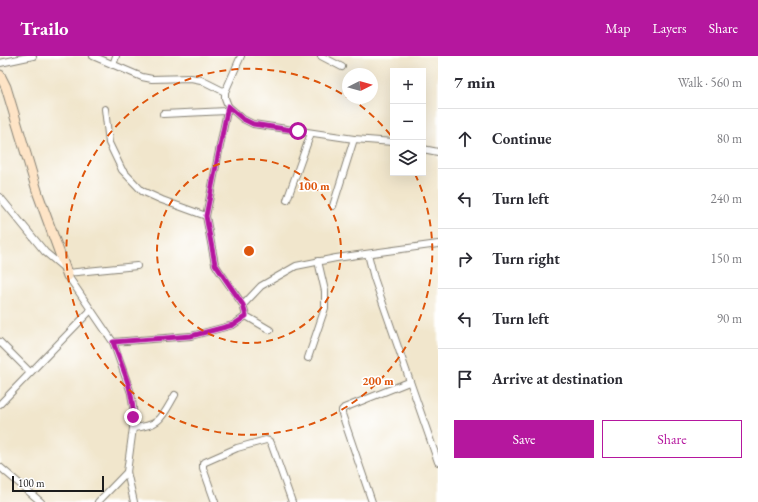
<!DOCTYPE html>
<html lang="en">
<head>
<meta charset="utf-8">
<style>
  :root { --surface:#fff; --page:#f7f7f7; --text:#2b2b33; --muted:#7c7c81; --line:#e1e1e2; --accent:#b5179e }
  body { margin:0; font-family:"EB Garamond",serif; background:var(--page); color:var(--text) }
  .controls { position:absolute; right:12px; top:12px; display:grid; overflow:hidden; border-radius:0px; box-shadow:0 4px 16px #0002 }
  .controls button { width:36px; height:36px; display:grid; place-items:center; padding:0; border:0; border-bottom:1px solid var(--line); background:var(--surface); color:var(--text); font:20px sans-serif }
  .compass { position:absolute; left:342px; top:12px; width:36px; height:36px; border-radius:50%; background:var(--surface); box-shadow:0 4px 16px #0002; rotate:84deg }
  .scale { position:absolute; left:12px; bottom:10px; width:92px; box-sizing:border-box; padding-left:4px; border:2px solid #1c1c1c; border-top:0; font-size:11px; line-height:14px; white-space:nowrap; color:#1c1c1c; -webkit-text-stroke:3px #fff; paint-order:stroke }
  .stop { position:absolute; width:12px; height:12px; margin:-9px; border:3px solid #b5179e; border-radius:50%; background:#fff }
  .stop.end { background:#b5179e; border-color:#fff; box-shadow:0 1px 4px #0008 }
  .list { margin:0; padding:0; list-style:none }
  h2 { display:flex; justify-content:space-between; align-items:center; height:52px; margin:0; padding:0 16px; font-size:17px }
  h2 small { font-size:13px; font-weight:400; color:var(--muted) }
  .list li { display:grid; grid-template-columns:26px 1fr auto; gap:12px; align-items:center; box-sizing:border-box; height:60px; padding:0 16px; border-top:1px solid var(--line) }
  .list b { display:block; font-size:15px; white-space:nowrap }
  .list em { font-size:13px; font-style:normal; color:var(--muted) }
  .actions { display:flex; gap:8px; padding:12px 16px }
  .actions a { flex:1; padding:9px 0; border:1px solid var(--accent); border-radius:0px; text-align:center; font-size:14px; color:var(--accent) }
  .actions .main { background:var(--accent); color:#fff }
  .icon { flex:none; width:22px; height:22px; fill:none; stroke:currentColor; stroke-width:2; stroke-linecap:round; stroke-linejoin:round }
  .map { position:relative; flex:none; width:438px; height:446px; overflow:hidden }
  header { display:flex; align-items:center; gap:24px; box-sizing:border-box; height:56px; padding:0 20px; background:var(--accent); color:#fff }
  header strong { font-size:19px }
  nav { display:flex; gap:22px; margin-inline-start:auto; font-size:14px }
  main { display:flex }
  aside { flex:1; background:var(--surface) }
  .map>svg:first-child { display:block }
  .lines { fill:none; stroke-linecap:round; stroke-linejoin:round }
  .street-casing { stroke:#868174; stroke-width:8 }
  .secondary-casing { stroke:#868174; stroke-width:11 }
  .street { stroke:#fff; stroke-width:6 }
  .secondary { stroke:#fee4c6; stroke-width:9 }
  .route { stroke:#b5179e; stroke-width:5 }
  .ring { fill:none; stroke:#de560d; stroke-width:2; stroke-dasharray:7 5 }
  .centre { fill:#de560d; stroke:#fff; stroke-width:2 }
  .ring-label { font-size:12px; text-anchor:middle; font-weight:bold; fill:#de560d; stroke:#fff; stroke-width:3.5; stroke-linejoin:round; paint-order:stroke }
</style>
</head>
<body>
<header>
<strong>Trailo</strong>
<nav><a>Map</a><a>Layers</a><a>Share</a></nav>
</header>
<main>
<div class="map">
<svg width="438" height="446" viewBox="0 0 438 446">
  <rect width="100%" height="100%" fill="#fff"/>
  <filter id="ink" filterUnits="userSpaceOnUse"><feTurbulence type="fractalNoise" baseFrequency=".025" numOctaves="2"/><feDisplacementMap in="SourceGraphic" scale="8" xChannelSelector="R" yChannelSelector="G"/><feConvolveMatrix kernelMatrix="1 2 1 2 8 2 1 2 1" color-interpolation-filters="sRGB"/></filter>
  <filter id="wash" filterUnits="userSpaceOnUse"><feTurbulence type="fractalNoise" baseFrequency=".012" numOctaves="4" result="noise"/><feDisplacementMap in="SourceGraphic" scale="16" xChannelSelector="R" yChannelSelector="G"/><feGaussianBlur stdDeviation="0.9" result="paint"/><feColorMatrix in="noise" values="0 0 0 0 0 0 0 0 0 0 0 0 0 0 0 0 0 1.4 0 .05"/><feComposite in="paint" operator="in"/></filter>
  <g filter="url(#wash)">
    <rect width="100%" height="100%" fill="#f1e6cc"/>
  </g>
  <g filter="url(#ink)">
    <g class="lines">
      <defs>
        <g id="street">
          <polyline points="93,0 142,21 152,23 191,22 201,24 225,36"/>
          <polyline points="241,0 225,36 225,42 228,50 206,160 215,208 218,213 243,249 246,260 270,274"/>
          <polyline points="321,0 342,11"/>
          <polyline points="0,7 33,0"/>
          <polyline points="113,9 116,0"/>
          <polyline points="228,50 243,63 253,68 354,83 393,86"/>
          <polyline points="105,53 109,87 122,114 142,135 162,144 206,160"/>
          <polyline points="163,58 227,55"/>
          <polyline points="423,93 438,96"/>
          <polyline points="0,141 45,196 64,212"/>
          <polyline points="287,144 311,77"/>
          <polyline points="333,150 354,83"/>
          <polyline points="368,198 374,222 438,406"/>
          <polyline points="67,217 137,210"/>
          <polyline points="68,220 113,286 131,337 133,351 133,372 127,416 134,446"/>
          <polyline points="243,249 261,230 296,210 336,202 438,188"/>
          <polyline points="0,286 30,316"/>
          <polyline points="113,286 191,280 233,269 246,260"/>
          <polyline points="308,302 325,252 325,235 318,205"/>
          <polyline points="0,348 91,254"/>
          <path d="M133,372c28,-2 29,-11 42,-33"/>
          <polyline points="0,411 41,446"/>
          <polyline points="98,446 127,416"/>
          <polyline points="215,446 203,412 203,407 237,392 266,384 269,385 271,387 292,446"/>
          <polyline points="372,446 342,358 342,354 344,352 409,326"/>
        </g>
        <polyline id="secondary" points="0,19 6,31 38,138 68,220"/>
      </defs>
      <!-- street casing -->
      <use href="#street" class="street-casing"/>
      <!-- secondary casing -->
      <use href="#secondary" class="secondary-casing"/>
      <!-- street -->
      <use href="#street" class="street"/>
      <!-- secondary -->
      <use href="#secondary" class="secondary"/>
    </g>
  </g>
  <g class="lines" filter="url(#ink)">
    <!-- route -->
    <path class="route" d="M133,361c1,-26 -11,-50 -20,-75l78,-6 42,-11 13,-9 -3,-11 -28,-41 -9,-48 22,-110 15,13 10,5 45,7"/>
  </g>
  <!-- distance rings -->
  <g class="ring">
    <circle cx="249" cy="195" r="92"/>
    <path d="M350 42A183 183 0 0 1 392 81M415 118A183 183 0 1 1 347 41"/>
  </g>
  <circle cx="249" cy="195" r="6" class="centre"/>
  <g class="ring-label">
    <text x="314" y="134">100 m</text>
    <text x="378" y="329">200 m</text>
  </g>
</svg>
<div class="controls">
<button>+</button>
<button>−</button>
<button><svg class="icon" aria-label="layers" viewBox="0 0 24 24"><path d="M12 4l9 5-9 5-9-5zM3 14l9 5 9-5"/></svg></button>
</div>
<svg class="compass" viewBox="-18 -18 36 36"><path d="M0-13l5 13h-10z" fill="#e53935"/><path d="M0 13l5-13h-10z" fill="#7c7c81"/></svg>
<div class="scale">100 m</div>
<div class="stop" style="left:298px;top:75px"></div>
<div class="stop end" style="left:133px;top:361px"></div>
</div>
<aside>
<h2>7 min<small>Walk · 560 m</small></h2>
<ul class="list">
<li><svg class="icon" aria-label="ahead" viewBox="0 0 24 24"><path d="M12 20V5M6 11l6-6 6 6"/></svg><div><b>Continue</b></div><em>80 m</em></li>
<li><svg class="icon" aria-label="left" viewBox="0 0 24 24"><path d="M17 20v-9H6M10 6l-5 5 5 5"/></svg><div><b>Turn left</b></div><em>240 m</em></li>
<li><svg class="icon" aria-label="right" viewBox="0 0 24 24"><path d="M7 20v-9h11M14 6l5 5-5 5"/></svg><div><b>Turn right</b></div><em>150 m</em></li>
<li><svg class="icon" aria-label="left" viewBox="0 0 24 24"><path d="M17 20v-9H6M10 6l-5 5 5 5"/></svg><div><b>Turn left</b></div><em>90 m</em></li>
<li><svg class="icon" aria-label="arrive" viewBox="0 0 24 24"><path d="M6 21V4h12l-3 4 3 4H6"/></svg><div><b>Arrive at destination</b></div></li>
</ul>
<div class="actions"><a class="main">Save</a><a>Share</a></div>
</aside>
</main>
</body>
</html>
